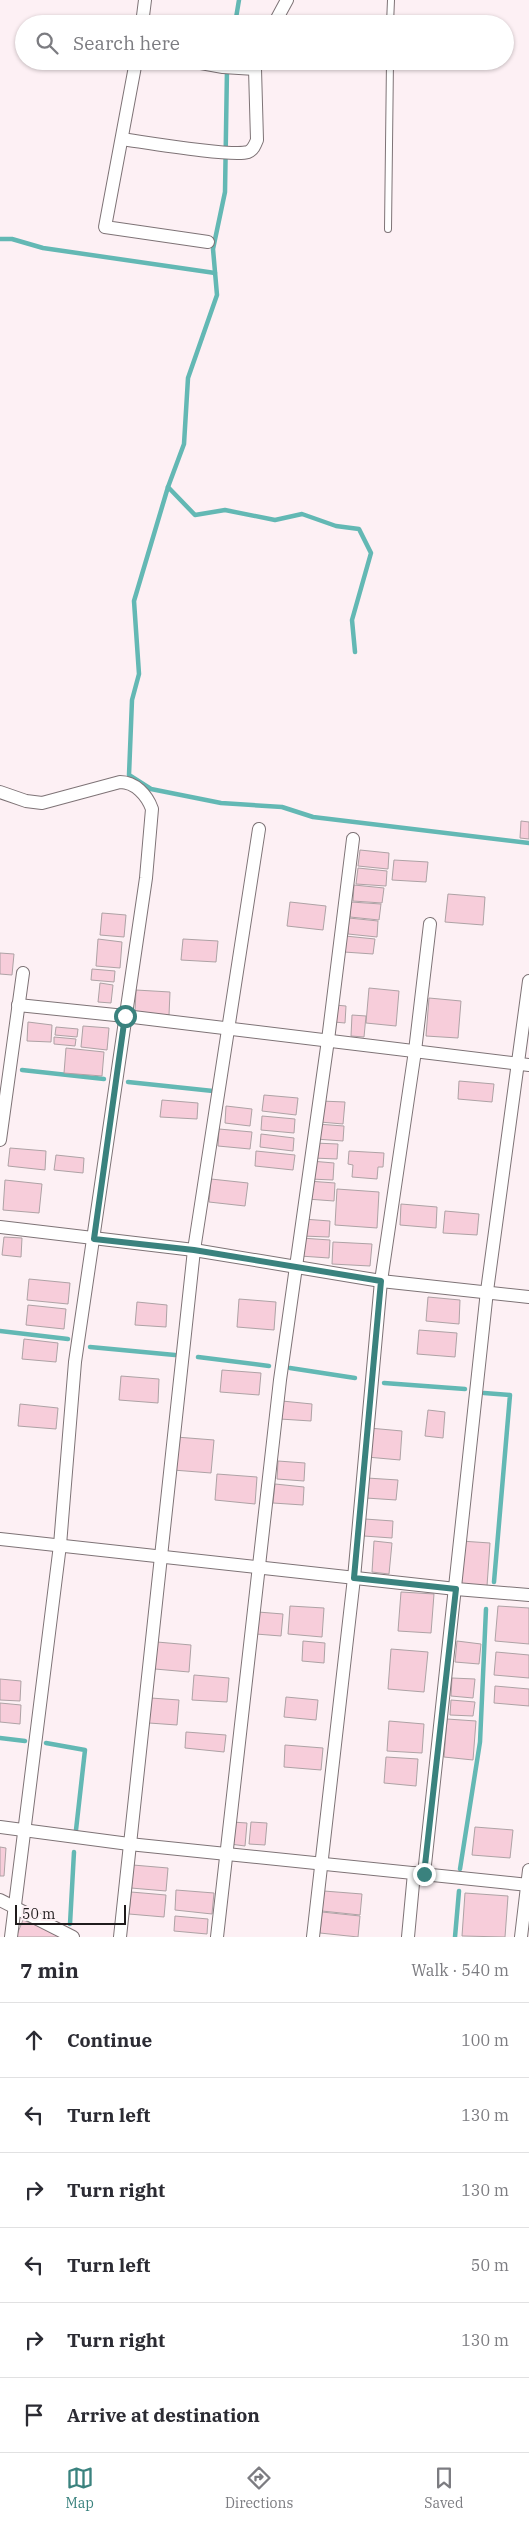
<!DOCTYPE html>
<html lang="en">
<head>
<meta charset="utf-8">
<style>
  :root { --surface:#fff; --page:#f7f7f7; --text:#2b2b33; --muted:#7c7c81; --line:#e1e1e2; --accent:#3a827e }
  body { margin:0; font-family:"IBM Plex Serif",serif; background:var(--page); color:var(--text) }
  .scale { position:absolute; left:15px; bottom:12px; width:111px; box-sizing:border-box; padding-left:5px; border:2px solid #1f1b1c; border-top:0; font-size:14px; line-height:18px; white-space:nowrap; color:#1f1b1c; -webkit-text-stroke:4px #fdf0f4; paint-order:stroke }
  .stop { position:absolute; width:15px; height:15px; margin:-11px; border:4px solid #3a827e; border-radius:50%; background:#fff }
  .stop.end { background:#3a827e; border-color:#fff; box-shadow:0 1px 5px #0008 }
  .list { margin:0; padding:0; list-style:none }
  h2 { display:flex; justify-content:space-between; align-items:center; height:65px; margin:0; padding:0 20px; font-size:21px }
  h2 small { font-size:16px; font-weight:400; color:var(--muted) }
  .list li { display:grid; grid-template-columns:32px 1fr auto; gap:15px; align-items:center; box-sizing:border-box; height:75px; padding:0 20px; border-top:1px solid var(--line) }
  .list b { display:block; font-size:19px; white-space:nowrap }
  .list em { font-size:16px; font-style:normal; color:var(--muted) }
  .icon { flex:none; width:28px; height:28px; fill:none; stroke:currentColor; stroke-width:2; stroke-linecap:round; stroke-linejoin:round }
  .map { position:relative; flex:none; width:529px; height:1937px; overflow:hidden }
  .search { position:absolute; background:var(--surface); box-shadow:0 1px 4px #0004; left:15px; right:15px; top:15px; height:55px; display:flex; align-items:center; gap:12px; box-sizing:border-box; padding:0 18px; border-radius:28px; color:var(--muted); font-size:19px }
  .sheet { height:515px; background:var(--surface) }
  nav { display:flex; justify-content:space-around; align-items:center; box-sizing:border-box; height:70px; border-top:1px solid var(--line); background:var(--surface); font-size:14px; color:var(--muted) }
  nav a { display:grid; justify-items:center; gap:2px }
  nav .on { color:var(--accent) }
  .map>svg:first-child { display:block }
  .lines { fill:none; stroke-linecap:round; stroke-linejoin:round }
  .stream { stroke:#63b8b4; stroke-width:4.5 }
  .building { fill:#f7cdda; stroke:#aea2a5 }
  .lane-casing { stroke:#7e7376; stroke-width:8 }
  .street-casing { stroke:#7e7376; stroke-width:14 }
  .lane { stroke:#fff; stroke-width:6 }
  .street { stroke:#fff; stroke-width:12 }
  .route { stroke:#3a827e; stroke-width:6 }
</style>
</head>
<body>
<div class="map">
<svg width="529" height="1937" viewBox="0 0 529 1937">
  <rect width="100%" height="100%" fill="#fdf0f4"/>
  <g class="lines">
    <!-- stream -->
    <g class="stream">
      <polyline points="235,24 239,0"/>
      <polyline points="227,69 225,192 213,249 217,295 188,378 184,444 168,487 134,601 139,674 132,700 129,775 151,789 221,803 282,807 313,817 529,843"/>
      <polyline points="0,239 12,239 43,248 215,273"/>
      <polyline points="168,487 195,515 225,510 275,520 302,514 336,526 359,529 371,553 352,620 355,652"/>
      <polyline points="22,1070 104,1079"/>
      <polyline points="128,1082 213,1091"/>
      <polyline points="0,1331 68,1339"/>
      <polyline points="90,1347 175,1355"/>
      <polyline points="198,1357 269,1366"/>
      <polyline points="290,1368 355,1378"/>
      <polyline points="384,1383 465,1389"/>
      <polyline points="484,1393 510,1395 494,1582"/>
      <polyline points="0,1738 25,1741"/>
      <polyline points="46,1743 85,1750 76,1830"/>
      <polyline points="460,1869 480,1742 486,1609"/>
      <polyline points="70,1924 74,1852"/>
      <polyline points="455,1937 459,1891"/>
    </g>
  </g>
  <!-- building -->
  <g class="building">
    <polygon points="521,821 529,822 529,839 520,838"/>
    <polygon points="360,850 389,853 388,869 358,866"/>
    <polygon points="394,860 428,862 426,882 392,880"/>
    <polygon points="358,868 387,871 386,886 356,884"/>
    <polygon points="354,885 384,888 382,903 353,901"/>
    <polygon points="448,894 485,897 483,925 445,922"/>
    <polygon points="290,902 326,906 323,930 287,926"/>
    <polygon points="351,902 381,904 379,920 350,917"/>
    <polygon points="102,913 126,915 124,937 100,935"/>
    <polygon points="349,918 378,921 377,937 348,934"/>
    <polygon points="345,936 375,939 373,954 344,952"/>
    <polygon points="98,939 122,942 120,968 96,966"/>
    <polygon points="183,939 218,941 216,962 181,960"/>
    <polygon points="0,953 14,954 12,975 0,974"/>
    <polygon points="92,969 115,971 114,982 91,980"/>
    <polygon points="100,983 113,985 111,1003 98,1002"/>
    <polygon points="369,988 399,991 396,1026 366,1023"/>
    <polygon points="136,990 170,992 169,1015 135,1012"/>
    <polygon points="429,998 461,1001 458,1038 426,1036"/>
    <polygon points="335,1005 346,1006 345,1023 334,1022"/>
    <polygon points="352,1015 366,1016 364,1037 351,1036"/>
    <polygon points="28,1022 52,1025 51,1042 27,1041"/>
    <polygon points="83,1026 109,1028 107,1050 81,1047"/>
    <polygon points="56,1027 78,1029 77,1037 55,1035"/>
    <polygon points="54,1037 76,1039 75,1046 54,1044"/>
    <polygon points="66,1048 104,1052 102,1076 64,1073"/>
    <polygon points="459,1081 494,1084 492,1102 458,1099"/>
    <polygon points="264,1095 298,1098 296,1115 262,1111"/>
    <polygon points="162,1100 198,1103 197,1119 160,1117"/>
    <polygon points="321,1101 345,1102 343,1124 320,1122"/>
    <polygon points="226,1106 252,1109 250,1126 225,1123"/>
    <polygon points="262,1116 295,1119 294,1133 261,1130"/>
    <polygon points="317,1124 344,1126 343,1141 316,1139"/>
    <polygon points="219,1129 252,1132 250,1149 218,1146"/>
    <polygon points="261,1134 294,1138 293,1151 260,1147"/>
    <polygon points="314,1143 338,1144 337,1159 313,1158"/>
    <polygon points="10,1148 46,1151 45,1170 8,1166"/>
    <polygon points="256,1151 295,1155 293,1170 255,1166"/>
    <polygon points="349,1151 384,1153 383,1167 378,1167 377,1179 352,1177 353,1165 348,1164"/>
    <polygon points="56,1155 84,1158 83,1173 54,1170"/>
    <polygon points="311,1161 334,1163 333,1180 310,1179"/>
    <polygon points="211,1179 248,1183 245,1206 209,1202"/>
    <polygon points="5,1180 42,1184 39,1213 3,1210"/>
    <polygon points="308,1181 335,1183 334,1201 307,1199"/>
    <polygon points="337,1189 379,1192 377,1228 335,1225"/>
    <polygon points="401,1204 437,1207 436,1228 400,1225"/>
    <polygon points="445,1211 479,1214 477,1235 443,1233"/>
    <polygon points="303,1219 330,1221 329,1237 302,1236"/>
    <polygon points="4,1237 22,1238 21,1257 2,1255"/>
    <polygon points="301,1238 330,1240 329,1258 300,1256"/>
    <polygon points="333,1242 372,1244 370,1266 332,1264"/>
    <polygon points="29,1279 70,1283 68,1304 27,1300"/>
    <polygon points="428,1297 460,1300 459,1324 426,1321"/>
    <polygon points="239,1299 276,1302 274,1330 237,1327"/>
    <polygon points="137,1302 167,1305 166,1327 135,1325"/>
    <polygon points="28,1305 66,1309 64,1329 26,1325"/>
    <polygon points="419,1330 457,1333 455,1357 417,1354"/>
    <polygon points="24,1339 58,1343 56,1362 22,1359"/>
    <polygon points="222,1370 261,1373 259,1395 220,1392"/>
    <polygon points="121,1376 159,1379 158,1403 119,1400"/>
    <polygon points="282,1401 312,1404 311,1421 280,1419"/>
    <polygon points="20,1404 58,1408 56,1429 18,1426"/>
    <polygon points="428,1410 445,1412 443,1438 425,1436"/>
    <polygon points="369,1428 402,1431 400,1460 367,1457"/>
    <polygon points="176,1437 214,1440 211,1473 173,1470"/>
    <polygon points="278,1461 305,1463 304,1481 277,1479"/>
    <polygon points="217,1474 257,1477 255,1504 215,1500"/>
    <polygon points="367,1478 398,1480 396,1500 366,1498"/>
    <polygon points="275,1484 304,1487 303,1505 273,1503"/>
    <polygon points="365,1519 393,1521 392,1538 364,1536"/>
    <polygon points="374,1541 392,1543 389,1574 372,1572"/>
    <polygon points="461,1541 490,1543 487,1586 458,1583"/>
    <polygon points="401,1592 434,1594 431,1633 398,1631"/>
    <polygon points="290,1606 324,1608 322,1637 288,1634"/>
    <polygon points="498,1606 529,1608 529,1644 495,1641"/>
    <polygon points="258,1612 283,1614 281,1636 256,1634"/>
    <polygon points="303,1641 325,1643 324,1663 302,1661"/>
    <polygon points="457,1641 481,1644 479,1664 455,1662"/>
    <polygon points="157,1642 191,1645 189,1672 155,1669"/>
    <polygon points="391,1649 428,1652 424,1692 388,1689"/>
    <polygon points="496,1652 529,1655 529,1678 494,1675"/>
    <polygon points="194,1675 229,1678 227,1702 192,1700"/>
    <polygon points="452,1678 475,1679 473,1698 451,1696"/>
    <polygon points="0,1679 21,1681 20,1701 0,1700"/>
    <polygon points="495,1686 529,1689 529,1706 494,1703"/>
    <polygon points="286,1697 318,1700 316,1720 284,1717"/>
    <polygon points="151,1698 179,1700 177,1725 149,1723"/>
    <polygon points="451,1700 475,1702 473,1716 450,1715"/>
    <polygon points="0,1703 21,1705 20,1724 0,1722"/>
    <polygon points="447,1719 476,1721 473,1760 444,1757"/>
    <polygon points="389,1721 424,1724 422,1753 387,1751"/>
    <polygon points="186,1732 226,1735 224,1752 185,1748"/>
    <polygon points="285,1745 323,1748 321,1770 284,1767"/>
    <polygon points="386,1757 418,1759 416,1786 384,1783"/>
    <polygon points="232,1822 247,1823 245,1846 230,1844"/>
    <polygon points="251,1822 267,1823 265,1845 249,1844"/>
    <polygon points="475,1827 513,1830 510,1858 472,1855"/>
    <polygon points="0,1847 6,1848 4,1876 0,1876"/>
    <polygon points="133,1865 168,1868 166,1891 131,1888"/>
    <polygon points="176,1890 214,1893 212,1914 175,1910"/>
    <polygon points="324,1891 362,1894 360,1915 322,1911"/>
    <polygon points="131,1892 166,1895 164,1917 129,1914"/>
    <polygon points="465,1893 508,1896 505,1937 462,1936"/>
    <polygon points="322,1912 360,1916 358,1937 320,1933"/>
    <polygon points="175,1916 208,1919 207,1934 174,1931"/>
    <polygon points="23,1920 62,1936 61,1937 16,1937"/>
  </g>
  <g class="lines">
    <defs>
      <g id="lane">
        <polyline points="390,24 391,0"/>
        <polyline points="388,229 390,61"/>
      </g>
      <g id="street">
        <polyline points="142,24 145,0"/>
        <polyline points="274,24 287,0"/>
        <polyline points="136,61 105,227 208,242"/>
        <polyline points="190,61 223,67 255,69"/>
        <path d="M122,139c22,3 110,18 126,13 5,-2 7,-7 9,-12l-2,-71 3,-8"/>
        <path d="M0,792l26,9 16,2 78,-21c15,0 27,13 32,27l-6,69 -71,484 -15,183 -49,392"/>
        <polyline points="18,1005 125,1016 529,1065"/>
        <polyline points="0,1140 23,973"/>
        <polyline points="0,1227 194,1250 381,1281 529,1297"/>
        <polyline points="0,1539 456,1589 529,1595"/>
        <polyline points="0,1827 129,1844 529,1885"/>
        <polyline points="424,1874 487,1291 529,981"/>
        <polyline points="0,1900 73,1937"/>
        <polyline points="120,1937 194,1250 259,829"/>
        <polyline points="217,1937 280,1380 328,1040 353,839"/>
        <polyline points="313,1937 354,1578 381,1281 415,1051 430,924"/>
        <polyline points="408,1937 414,1873"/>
        <polyline points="521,1937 529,1870"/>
      </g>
    </defs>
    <!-- lane casing -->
    <use href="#lane" class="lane-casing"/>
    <!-- street casing -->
    <use href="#street" class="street-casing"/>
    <!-- lane -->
    <use href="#lane" class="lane"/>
    <!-- street -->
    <use href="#street" class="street"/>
  </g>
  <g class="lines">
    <!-- route -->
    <polyline class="route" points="125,1016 94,1239 194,1250 381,1281 354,1578 456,1589 424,1874"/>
  </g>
</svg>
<div class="scale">50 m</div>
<div class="stop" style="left:125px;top:1016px"></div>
<div class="stop end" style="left:424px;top:1874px"></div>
<div class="search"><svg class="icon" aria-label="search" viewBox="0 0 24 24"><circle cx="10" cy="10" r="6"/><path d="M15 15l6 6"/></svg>Search here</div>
</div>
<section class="sheet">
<h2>7 min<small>Walk · 540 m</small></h2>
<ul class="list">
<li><svg class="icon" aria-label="ahead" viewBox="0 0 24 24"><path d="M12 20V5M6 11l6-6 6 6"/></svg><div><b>Continue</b></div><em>100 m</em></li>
<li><svg class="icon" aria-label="left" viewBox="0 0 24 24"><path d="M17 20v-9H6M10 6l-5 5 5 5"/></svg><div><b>Turn left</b></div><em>130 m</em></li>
<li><svg class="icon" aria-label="right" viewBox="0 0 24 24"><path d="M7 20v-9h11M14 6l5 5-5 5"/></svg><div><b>Turn right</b></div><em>130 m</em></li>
<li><svg class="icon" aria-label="left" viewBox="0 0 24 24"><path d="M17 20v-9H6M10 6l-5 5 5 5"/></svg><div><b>Turn left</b></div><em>50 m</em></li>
<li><svg class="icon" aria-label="right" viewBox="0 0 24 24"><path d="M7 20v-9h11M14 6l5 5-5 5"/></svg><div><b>Turn right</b></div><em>130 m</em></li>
<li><svg class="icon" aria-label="arrive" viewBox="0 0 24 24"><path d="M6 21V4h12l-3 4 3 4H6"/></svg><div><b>Arrive at destination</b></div></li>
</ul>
</section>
<nav>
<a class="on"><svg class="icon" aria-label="map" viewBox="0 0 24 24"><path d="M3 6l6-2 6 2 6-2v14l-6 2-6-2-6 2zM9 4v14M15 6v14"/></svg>Map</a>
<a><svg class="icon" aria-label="directions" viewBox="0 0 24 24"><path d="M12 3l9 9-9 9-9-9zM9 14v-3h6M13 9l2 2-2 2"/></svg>Directions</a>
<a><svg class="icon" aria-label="saved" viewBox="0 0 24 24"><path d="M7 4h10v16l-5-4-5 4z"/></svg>Saved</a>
</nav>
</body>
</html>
